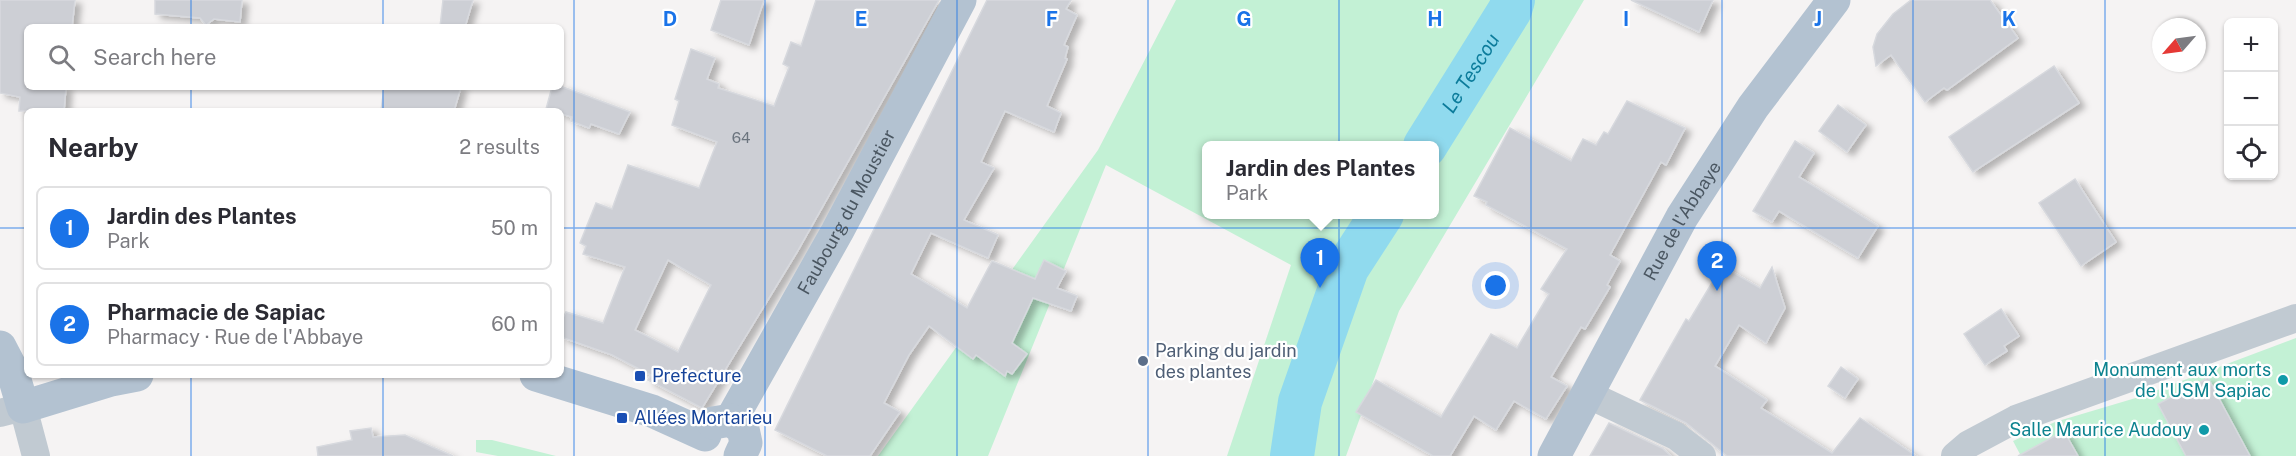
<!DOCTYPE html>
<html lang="en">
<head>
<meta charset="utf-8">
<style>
  :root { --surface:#fff; --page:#f7f7f7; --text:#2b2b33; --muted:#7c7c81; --line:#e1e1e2; --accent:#1a73e8 }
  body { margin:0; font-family:"Public Sans",sans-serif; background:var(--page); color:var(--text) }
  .controls { position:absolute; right:18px; top:18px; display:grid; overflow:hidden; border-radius:9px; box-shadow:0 2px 4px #0004 }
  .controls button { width:54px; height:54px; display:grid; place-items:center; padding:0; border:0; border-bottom:2px solid var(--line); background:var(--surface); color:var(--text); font:30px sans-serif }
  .compass { position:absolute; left:2152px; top:18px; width:54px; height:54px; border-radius:50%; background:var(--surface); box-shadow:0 2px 4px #0004; rotate:242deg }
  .you { position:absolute; left:1496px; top:286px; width:21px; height:21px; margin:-15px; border:4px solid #fff; border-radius:50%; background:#1a73e8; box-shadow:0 0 0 9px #1a73e833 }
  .badge { display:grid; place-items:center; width:39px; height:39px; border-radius:50%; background:var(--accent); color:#fff; font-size:20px; font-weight:700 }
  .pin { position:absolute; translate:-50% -50px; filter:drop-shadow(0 2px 3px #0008) }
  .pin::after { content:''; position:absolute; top:32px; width:21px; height:18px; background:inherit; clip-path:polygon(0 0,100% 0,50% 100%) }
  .popup { position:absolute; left:1202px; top:141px; width:237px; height:78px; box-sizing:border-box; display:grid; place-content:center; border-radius:9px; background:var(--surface); filter:drop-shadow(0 2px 4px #0005); font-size:20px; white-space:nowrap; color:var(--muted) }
  .popup b { font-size:22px; color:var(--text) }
  .popup::after { content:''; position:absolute; left:50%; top:100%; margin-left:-12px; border:12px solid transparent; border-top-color:var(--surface) }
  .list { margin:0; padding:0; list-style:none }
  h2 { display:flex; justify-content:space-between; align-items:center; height:78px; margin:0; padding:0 24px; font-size:26px }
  h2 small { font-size:20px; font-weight:400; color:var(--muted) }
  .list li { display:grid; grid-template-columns:39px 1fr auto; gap:18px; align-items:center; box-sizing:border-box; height:84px; margin:0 12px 12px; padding:0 12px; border:2px solid var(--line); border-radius:9px }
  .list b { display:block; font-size:22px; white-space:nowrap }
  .list p { margin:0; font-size:20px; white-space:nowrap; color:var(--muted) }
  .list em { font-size:20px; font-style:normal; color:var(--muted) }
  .icon { flex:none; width:33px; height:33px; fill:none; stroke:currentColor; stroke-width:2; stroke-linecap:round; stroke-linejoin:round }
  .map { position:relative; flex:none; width:2296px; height:456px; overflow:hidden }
  .search { position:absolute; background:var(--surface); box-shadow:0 2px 4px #0004; left:24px; top:24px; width:540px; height:66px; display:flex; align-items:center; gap:15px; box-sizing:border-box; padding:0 21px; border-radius:9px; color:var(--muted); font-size:22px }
  .panel { position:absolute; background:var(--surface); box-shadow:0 2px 4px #0004; left:24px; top:108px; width:540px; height:270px; border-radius:9px }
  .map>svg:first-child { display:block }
  .green { fill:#c3f1d5; fill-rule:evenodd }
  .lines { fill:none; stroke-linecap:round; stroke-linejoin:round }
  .river { stroke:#90daee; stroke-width:44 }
  .building { fill:#cdcfd5; stroke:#d7d9de; stroke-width:1.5; fill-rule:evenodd; filter:url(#shadow) }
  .minor { stroke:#c1cad2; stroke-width:28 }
  .major { stroke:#b3c2d1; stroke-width:33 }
  .grid { fill:none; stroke:#1a73e8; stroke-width:1.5; stroke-opacity:0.55 }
  .service-dot { fill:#5c6f8a; stroke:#fff; stroke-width:2 }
  .transit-dot { fill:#1a4fb4; stroke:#fff; stroke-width:2 }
  .culture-dot { fill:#0f9aa8; stroke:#fff; stroke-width:2 }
  .labels { text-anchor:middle; stroke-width:4.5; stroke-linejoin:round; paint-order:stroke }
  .number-label { font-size:15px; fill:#6b747e }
  .street-label { font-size:18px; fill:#4a5661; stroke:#fff }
  .service-label { font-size:18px; fill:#4e5e75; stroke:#fff; text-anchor:start }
  .culture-label { font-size:18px; fill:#0d838f; stroke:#fff; text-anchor:end }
  .transit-label { font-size:18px; fill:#164399; stroke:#fff; text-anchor:start }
  .water-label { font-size:20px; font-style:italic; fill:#0c7c9b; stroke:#fff }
  .grid-label { font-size:20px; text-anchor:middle; font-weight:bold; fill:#1a73e8; stroke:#fff; stroke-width:4.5; stroke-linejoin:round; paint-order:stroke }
</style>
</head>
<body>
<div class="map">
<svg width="2296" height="456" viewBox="0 0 2296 456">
  <defs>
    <filter id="shadow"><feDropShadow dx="6" dy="4" stdDeviation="3" flood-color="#0004"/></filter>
  </defs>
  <rect width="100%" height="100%" fill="#f5f3f3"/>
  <!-- green -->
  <g class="green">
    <path d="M1176,0h408l-185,311 -53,145h-119l64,-191 -185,-100 -118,291h-110l220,-306zM1206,146h228v68h-228z"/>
    <polygon points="2296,338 2296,456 2021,456 2013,441 2055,422 2139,397"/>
    <polygon points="476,440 492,440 556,456 498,456 476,452"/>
  </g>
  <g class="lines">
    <!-- river -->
    <g class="river">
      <path id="s1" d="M1425,146l85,-136 3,-10"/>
      <polyline points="1292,456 1300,402 1347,268 1382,214"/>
    </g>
  </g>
  <!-- building -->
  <g class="building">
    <polygon points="0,0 75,0 72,27 27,27 27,87 66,87 64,111 19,111 20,97 0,93"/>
    <polygon points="155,0 242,0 240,22 214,19 206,25 200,18 155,14"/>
    <polygon points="443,0 473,0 465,27 440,27"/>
    <polygon points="721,0 764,0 749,45 711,30"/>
    <path d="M816,0h123l-142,252 -95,156 -54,-28 3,-5 -39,-20 -51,-18v-15l5,-10 37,11 22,-56 -42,-13 3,-8 -6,-3 16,-40 16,6 16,-44 71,23 18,-46 -45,-17 7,-24 -4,-2 16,-50 24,9 -8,21 12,5 -1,4 56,18 15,-39 -6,-3 8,-22 10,4zM668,260l43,25 -33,67 -43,-22z"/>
    <polygon points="987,0 1071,0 1066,9 1077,15 1064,45 1068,47 1065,58 1067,59 1047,106 1061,113 1054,132 1005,111 981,162 994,168 964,220 998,235 988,258 931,233 911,274 967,308 992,261 1035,279 1044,260 1066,271 1057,288 1077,296 1071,311 1033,298 1012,343 1027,354 1012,374 1007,371 1005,376 976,355 973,359 929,326 909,355 884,403 900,412 870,456 827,456 775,430"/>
    <polygon points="1631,0 1713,0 1699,32"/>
    <polygon points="1911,0 1990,0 2018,38 1947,90 1944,88 1925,102 1891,55 1876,66 1873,47 1877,34 1893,14"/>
    <polygon points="2054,66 2079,103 1973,172 1949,137"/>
    <polygon points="384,87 461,87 454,111 381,111"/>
    <polygon points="552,87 563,87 630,112 619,134 591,124 589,128 571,121 572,117 561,114 561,111 546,109"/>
    <polygon points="1627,101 1685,128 1666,165 1661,162 1610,255 1620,261 1607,285 1610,287 1585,329 1581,327 1551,377 1567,386 1546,419 1514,401 1496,430 1474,416 1450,456 1433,456 1356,412 1376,380 1441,417 1491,334 1517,348 1549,294 1541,289 1567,249 1486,205 1487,202 1474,196 1510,128 1571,161 1583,139 1596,145 1604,132 1608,134"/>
    <polygon points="1838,105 1866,125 1847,152 1819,131"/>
    <polygon points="1795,141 1814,153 1799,177 1878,226 1858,258 1779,211 1772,222 1753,211"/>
    <polygon points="2075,179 2116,242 2081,266 2039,203"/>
    <polygon points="1722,266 1760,288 1772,267 1785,308 1766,343 1739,325 1715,366 1767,400 1761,408 1832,453 1860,418 1916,456 1727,456 1686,423 1640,400 1686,319 1689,321"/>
    <polygon points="2001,309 2019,336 2004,346 2007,351 1985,365 1964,334"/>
    <polygon points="1841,367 1858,379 1845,398 1828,386"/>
    <polygon points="2208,378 2250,456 2186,456 2158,404"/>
    <polygon points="1609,423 1662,448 1671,456 1590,456"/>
    <polygon points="371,428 373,437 405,435 453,456 318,456 317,447 352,440 350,431"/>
    <polygon points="2064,431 2078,456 2018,456"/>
  </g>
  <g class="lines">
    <!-- minor -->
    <g class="minor">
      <polyline points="1587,394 1676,436 1702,456"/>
      <polyline points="0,413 23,407 36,456"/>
      <polyline points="1955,456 1969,444 2016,419 2296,318"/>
    </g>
    <!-- major -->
    <g class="major">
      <polyline points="0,347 12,370 23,407 111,380 137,375"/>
      <polyline points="536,375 652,411 705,435"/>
      <path id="s2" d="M731,420l106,-188 123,-232"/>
      <polyline points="713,423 731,420 743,429 746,443 740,456"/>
      <path id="s3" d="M1554,456l128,-239 71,-110 81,-107"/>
    </g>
  </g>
  <!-- grid -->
  <path class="grid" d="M191,0v27M383,0v27M574,0v456M765,0v456M957,0v456M1148,0v456M1339,0v456M1531,0v456M1722,0v456M1913,0v456M2105,0v456M191,87v24M383,87v24M0,228h27M561,228h1735M191,375v81M383,375v81"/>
  <!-- markers -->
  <circle class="service-dot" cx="1143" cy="361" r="6"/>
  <g class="transit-dot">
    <rect x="634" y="370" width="12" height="12" rx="3"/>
    <rect x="616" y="412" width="12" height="12" rx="3"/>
  </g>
  <g class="culture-dot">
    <circle cx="2283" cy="380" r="6"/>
    <circle cx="2204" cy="430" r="6"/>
  </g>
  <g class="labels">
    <!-- number labels -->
    <g class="number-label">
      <text x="741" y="143">64</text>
    </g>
    <!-- street labels -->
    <g class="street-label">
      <text dy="6" stroke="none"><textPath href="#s2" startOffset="238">Faubourg du Moustier</textPath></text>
      <text dy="6" stroke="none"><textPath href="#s3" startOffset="268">Rue de l'Abbaye</textPath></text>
    </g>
    <!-- service labels -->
    <g class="service-label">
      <text x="1155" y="357">Parking du jardin<tspan x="1155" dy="21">des plantes</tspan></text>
    </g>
    <!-- culture labels -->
    <g class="culture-label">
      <text x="2271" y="376">Monument aux morts<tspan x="2271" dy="21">de l'USM Sapiac</tspan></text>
      <text x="2192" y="436">Salle Maurice Audouy</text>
    </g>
    <!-- transit labels -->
    <g class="transit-label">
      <text x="652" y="382">Prefecture</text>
      <text x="634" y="424">Allées Mortarieu</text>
    </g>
    <!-- water labels -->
    <g class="water-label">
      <text dy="7" stroke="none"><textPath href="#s1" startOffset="86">Le Tescou</textPath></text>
    </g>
  </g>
  <g class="grid-label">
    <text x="670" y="26">D</text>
    <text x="861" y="26">E</text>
    <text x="1052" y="26">F</text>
    <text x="1244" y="26">G</text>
    <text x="1435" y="26">H</text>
    <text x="1626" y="26">I</text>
    <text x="1818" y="26">J</text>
    <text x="2009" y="26">K</text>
  </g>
</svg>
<div class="controls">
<button>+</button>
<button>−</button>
<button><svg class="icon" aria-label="locate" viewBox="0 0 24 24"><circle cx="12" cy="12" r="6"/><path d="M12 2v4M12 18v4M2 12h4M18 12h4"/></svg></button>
</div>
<svg class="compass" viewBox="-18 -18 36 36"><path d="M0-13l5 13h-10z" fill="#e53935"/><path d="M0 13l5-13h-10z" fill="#7c7c81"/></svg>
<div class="you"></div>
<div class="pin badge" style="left:1320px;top:288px">1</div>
<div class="popup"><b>Jardin des Plantes</b>Park</div>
<div class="pin badge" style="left:1717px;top:291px">2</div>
<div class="search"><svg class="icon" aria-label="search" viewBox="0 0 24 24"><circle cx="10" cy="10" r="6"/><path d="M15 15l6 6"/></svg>Search here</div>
<section class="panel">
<h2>Nearby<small>2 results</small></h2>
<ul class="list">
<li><span class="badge">1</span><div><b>Jardin des Plantes</b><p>Park</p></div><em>50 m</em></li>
<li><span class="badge">2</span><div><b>Pharmacie de Sapiac</b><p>Pharmacy · Rue de l'Abbaye</p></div><em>60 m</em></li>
</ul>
</section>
</div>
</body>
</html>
